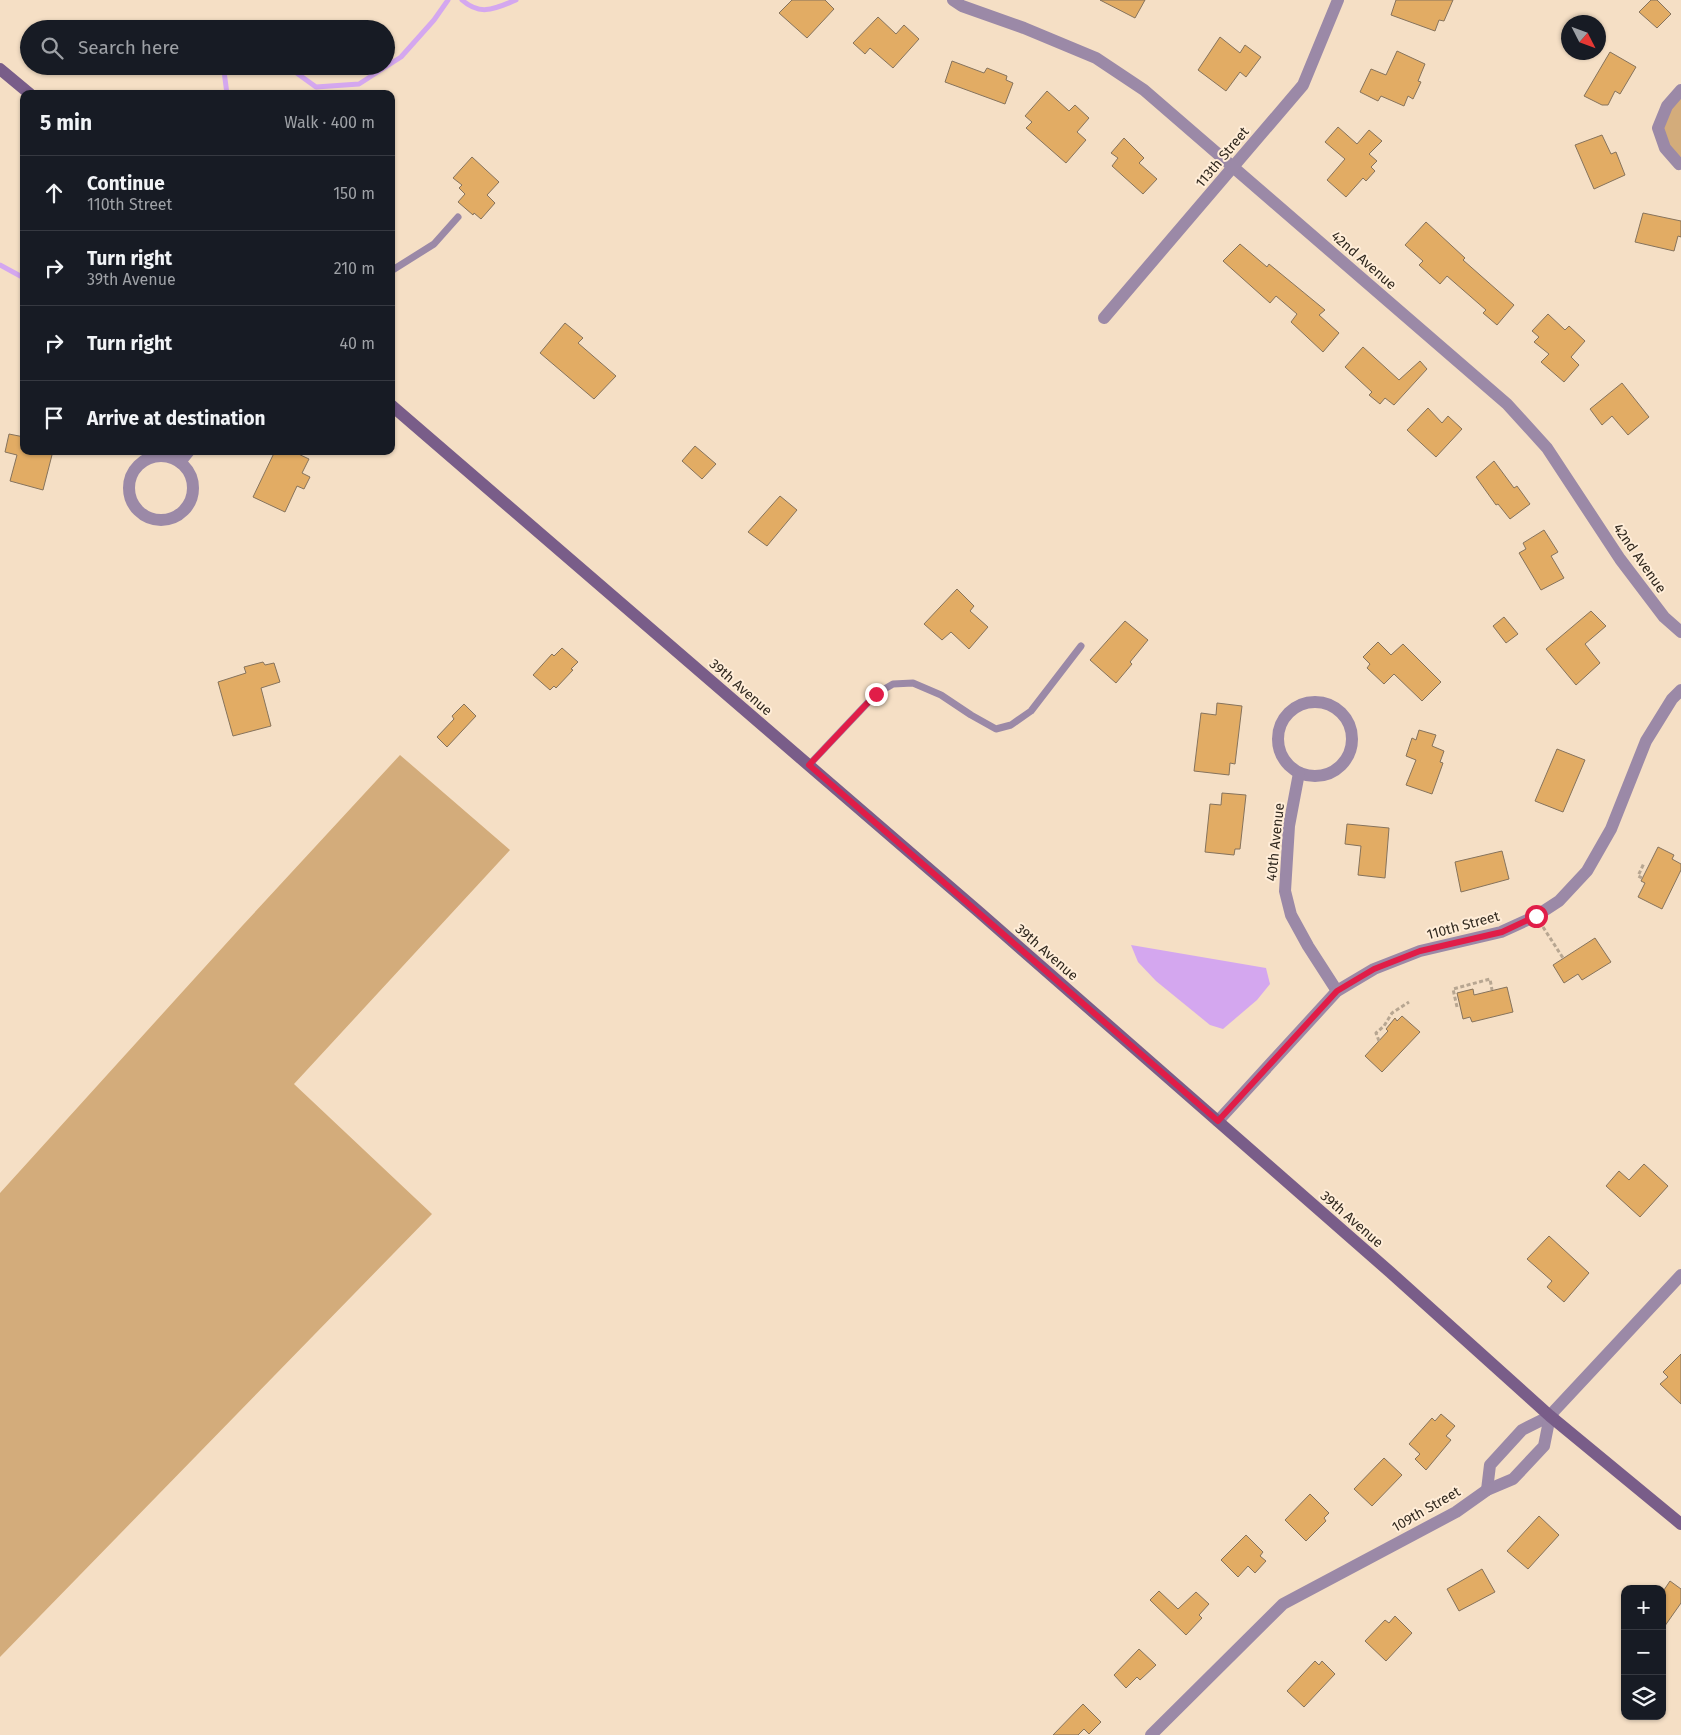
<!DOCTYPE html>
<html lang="en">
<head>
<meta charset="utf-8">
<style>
  :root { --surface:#171b24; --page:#20242c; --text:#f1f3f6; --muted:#9ea1a6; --line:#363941 }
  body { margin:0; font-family:"Fira Sans",sans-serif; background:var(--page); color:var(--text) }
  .controls { position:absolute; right:15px; bottom:15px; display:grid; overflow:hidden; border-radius:10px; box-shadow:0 1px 4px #0004 }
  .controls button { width:45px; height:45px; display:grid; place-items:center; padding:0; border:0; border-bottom:1px solid var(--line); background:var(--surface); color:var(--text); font:25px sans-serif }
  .compass { position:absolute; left:1561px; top:15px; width:45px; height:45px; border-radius:50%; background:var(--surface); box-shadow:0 1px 4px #0004; rotate:132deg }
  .stop { position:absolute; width:15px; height:15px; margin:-11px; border:4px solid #e11d48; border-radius:50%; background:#fff }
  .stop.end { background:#e11d48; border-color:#fff; box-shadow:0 1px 5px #0008 }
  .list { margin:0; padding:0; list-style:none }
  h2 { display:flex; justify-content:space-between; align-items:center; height:65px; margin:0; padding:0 20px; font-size:21px }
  h2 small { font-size:16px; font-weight:400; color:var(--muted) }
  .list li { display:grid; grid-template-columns:32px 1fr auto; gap:15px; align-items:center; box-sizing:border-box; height:75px; padding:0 20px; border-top:1px solid var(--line) }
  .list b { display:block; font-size:19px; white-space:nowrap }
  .list p { margin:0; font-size:16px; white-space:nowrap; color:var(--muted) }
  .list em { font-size:16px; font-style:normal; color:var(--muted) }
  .icon { flex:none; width:28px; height:28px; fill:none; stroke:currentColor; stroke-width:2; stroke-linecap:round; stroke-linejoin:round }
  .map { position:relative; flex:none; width:1681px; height:1735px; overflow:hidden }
  .search { position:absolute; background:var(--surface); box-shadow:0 1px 4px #0004; left:20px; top:20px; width:375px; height:55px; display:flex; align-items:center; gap:12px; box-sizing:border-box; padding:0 18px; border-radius:28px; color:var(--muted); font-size:19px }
  .panel { position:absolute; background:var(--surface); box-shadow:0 1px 4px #0004; left:20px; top:90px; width:375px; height:365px; border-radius:10px }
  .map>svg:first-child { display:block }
  .green { fill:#d3ac7b }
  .water { fill:#d4a7ef }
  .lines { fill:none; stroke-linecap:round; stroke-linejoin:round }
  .stream { stroke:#d4a7ef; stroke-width:5 }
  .building { fill:#e2ac64; stroke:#86735c }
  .path { stroke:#b7a691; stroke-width:3; stroke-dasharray:4 2.5; stroke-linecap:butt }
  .service { stroke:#9b89a7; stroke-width:7 }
  .minor { stroke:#9b89a7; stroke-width:12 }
  .secondary { stroke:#795d89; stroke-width:12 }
  .route { stroke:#e11d48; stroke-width:6 }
  .labels { text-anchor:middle; stroke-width:4; stroke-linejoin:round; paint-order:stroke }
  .street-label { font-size:14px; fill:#30281e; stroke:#ffedd8 }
</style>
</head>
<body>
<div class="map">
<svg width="1681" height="1735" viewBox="0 0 1681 1735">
  <rect width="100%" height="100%" fill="#f5dfc5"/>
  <!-- green -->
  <g class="green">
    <polygon points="1681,90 1681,163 1658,128"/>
    <polygon points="400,755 510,850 294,1084 432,1214 0,1657 0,1193 243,925"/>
  </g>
  <!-- water -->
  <polygon class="water" points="1131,945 1266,968 1270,984 1257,1000 1223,1029 1210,1025 1156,981 1138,962"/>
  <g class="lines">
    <!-- stream -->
    <g class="stream">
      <path d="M462,0c19,17 34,8 54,0"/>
      <polyline points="287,66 316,87 359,84 401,57 434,20 448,0"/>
      <polyline points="227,94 224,71 230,66"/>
      <polyline points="0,265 24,278"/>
    </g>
  </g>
  <!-- building -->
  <g class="building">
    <polygon points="792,0 825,0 834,9 807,38 779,13"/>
    <polygon points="1100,0 1145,0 1135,18"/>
    <polygon points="1396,0 1453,0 1444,21 1439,20 1435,31 1391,15"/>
    <polygon points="1651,0 1657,0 1671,14 1657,28 1639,12"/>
    <polygon points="878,17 896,34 904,25 919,39 893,68 870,48 865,54 853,43"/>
    <polygon points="1220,37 1240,53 1245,45 1261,57 1246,77 1240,72 1226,91 1198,70"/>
    <polygon points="1397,51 1425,64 1418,81 1421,82 1413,99 1408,96 1404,106 1381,96 1378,101 1360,92 1371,69 1386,75"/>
    <polygon points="1610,52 1636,67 1620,94 1615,91 1608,105 1602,105 1584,96"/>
    <polygon points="952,61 984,73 987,68 1007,76 1006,80 1013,83 1005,104 945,82"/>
    <polygon points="1047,91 1069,111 1075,105 1089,118 1077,132 1086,140 1066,163 1026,128 1032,122 1025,116"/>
    <polygon points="1338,127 1357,144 1369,130 1382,141 1369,154 1377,161 1371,167 1375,171 1366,181 1363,178 1346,197 1327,180 1345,159 1325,142"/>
    <polygon points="1602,135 1611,154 1616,152 1625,175 1594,189 1575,145"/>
    <polygon points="1124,138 1144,158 1139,163 1157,179 1143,194 1112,166 1118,158 1111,153"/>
    <polygon points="472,157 499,182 487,195 495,203 481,219 474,213 473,215 458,202 465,194 459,188 462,185 453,178"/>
    <polygon points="1643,213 1681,221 1681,237 1678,236 1674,251 1635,242"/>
    <polygon points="1426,222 1465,258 1463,260 1514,305 1497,325 1483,313 1486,310 1447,276 1440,284 1419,265 1423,261 1405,245"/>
    <polygon points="1240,244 1267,267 1269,264 1325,310 1319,315 1339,333 1323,352 1291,322 1297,314 1276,296 1270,303 1223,261"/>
    <polygon points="1548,314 1565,330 1569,326 1585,341 1571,357 1579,365 1564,382 1541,362 1549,354 1534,342 1539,337 1532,331"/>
    <polygon points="565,323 583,338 578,343 616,376 594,399 540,353"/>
    <polygon points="1363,347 1399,380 1420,361 1427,369 1394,405 1385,398 1380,404 1369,395 1372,392 1345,367"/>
    <polygon points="1622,383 1649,417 1628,435 1612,416 1602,425 1590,409"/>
    <polygon points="1428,408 1442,423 1448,416 1462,429 1436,457 1407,430"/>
    <polygon points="9,434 24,437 24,451 53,451 43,490 10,481 17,455 5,452"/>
    <polygon points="695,446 716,464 702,479 682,461"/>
    <polygon points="275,451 292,451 309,459 302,473 310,477 304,489 297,486 285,512 253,497"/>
    <polygon points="1494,461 1514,488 1517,486 1530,504 1510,519 1498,504 1496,505 1476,477"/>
    <polygon points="780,496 797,510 767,546 748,532"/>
    <polygon points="1544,530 1558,552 1551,556 1564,578 1541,590 1519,553 1526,549 1523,543"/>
    <polygon points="957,589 974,606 970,611 988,627 969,649 951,632 942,640 924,624"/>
    <polygon points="1591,611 1606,626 1585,644 1600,663 1576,685 1546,649"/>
    <polygon points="1504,617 1518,634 1506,643 1493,626"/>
    <polygon points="1125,621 1148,640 1130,662 1132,664 1116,683 1090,660"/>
    <polygon points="1378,642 1391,655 1403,644 1441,682 1422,701 1394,674 1384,684 1367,668 1370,664 1363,657"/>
    <polygon points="562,648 578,662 571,669 573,670 556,688 554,686 550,690 533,675 552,654 554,656"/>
    <polygon points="263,662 265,665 274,663 280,682 261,688 271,726 233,736 218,682 246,673 244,667"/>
    <polygon points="1217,703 1242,706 1235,764 1230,763 1229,775 1194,771 1201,713 1216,715"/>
    <polygon points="464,704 476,716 447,747 437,737 454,719 452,716"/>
    <polygon points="1419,730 1436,735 1432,746 1444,751 1440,762 1443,763 1432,794 1406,785 1416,760 1406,756 1412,738 1416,740"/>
    <polygon points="1557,749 1585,760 1563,812 1535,801"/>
    <polygon points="1222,793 1246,795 1240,849 1235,849 1234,855 1205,852 1210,804 1221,805"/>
    <polygon points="1347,824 1389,828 1385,878 1358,875 1361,846 1345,844"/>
    <polygon points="1658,847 1674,855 1672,859 1681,864 1681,870 1662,909 1638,897 1645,883 1641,881"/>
    <polygon points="1502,851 1509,879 1461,892 1455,862"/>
    <polygon points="1595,938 1611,962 1582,980 1578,974 1564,983 1553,965"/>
    <polygon points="1507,987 1513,1012 1472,1022 1470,1017 1463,1019 1457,993 1473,989 1474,995"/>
    <polygon points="1402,1016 1420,1032 1382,1072 1365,1056 1388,1031 1386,1029 1395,1018 1397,1021"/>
    <polygon points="1644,1164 1668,1186 1640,1217 1606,1186 1619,1171 1629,1180"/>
    <polygon points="1549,1236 1589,1273 1564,1302 1547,1287 1552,1281 1527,1259"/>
    <polygon points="1681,1354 1681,1404 1660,1384 1668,1377 1663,1372"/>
    <polygon points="1441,1414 1455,1426 1446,1436 1451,1440 1426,1470 1415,1459 1420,1454 1409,1444 1432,1418 1435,1421"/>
    <polygon points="1384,1458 1402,1475 1372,1506 1354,1489"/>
    <polygon points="1310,1494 1329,1513 1324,1518 1326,1521 1306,1541 1285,1520"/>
    <polygon points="1539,1516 1559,1535 1528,1569 1507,1551"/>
    <polygon points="1246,1535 1263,1552 1260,1556 1266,1561 1255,1573 1248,1566 1238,1577 1221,1560"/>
    <polygon points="1482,1569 1495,1592 1459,1611 1447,1589"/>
    <polygon points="1670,1581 1681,1589 1681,1603 1662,1630 1662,1593"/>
    <polygon points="1159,1591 1178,1609 1196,1592 1209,1604 1199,1615 1202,1618 1186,1635 1150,1600"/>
    <polygon points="1395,1616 1412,1633 1386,1661 1365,1641 1385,1620 1389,1623"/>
    <polygon points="1139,1649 1156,1665 1140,1680 1137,1677 1126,1688 1114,1675"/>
    <polygon points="1315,1661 1319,1665 1322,1661 1335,1674 1304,1707 1287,1691"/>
    <polygon points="1083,1704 1101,1722 1089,1734 1084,1729 1078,1735 1053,1735"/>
  </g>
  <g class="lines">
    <!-- path -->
    <g class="path">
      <polyline points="1642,878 1638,876 1644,863"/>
      <polyline points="1543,927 1563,958"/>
      <polyline points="1457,1007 1453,989 1490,979 1492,990"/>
      <polyline points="1379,1041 1376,1033 1384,1026 1392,1013 1409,1002"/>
    </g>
    <!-- service -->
    <g class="service">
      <polyline points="391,271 434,244 458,217"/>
      <polyline points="809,765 876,694 893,684 913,683 941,695 971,715 996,729 1011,725 1031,711 1081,646"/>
    </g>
    <!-- minor -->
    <g class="minor">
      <polyline points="953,0 962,6 1024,28 1096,58 1144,90 1507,404 1547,448 1620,559 1664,617 1681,632"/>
      <polyline points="1681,90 1667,106 1658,128 1665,148 1679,164 1681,163"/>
      <polyline points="1104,318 1303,85 1338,0"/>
      <circle cx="161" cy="488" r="32"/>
      <polyline points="180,462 189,451"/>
      <circle cx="1315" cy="739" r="37"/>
      <polyline points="1299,773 1289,826 1285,891 1291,915 1308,946 1337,991"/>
      <polyline points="1218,1121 1337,991 1374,969 1420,951 1501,932 1536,916 1559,901 1587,871 1611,829 1646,741 1672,699 1681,690"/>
      <polyline points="1487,1490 1490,1465 1522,1430 1550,1416 1555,1410 1681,1275"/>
      <polyline points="1151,1735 1283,1604 1456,1512 1487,1490 1513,1479 1544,1446 1550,1416"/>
    </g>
    <!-- secondary -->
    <g class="secondary">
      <polyline points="0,69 30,94"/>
      <polyline points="391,405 979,912 1390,1272 1550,1416 1681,1524"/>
    </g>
  </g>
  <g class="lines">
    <!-- route -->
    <polyline class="route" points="876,694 809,765 1218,1121 1337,991 1374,969 1420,951 1502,932 1536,916"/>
  </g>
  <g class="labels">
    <!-- street labels -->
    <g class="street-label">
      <text transform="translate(1222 157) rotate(-50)" y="5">113th Street</text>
      <text transform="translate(1364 260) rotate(41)" y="5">42nd Avenue</text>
      <text transform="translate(1640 558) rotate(55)" y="5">42nd Avenue</text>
      <text transform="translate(741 687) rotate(41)" y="5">39th Avenue</text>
      <text transform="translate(1275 842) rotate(-84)" y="5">40th Avenue</text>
      <text transform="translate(1463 925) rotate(-15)" y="5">110th Street</text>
      <text transform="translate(1047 952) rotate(41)" y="5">39th Avenue</text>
      <text transform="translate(1352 1219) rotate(41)" y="5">39th Avenue</text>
      <text transform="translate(1426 1509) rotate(-30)" y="5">109th Street</text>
    </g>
  </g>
</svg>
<div class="controls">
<button>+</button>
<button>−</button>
<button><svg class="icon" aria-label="layers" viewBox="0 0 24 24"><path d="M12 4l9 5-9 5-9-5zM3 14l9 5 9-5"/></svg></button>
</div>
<svg class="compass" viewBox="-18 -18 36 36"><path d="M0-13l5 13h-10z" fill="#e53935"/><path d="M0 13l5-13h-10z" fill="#9ea1a6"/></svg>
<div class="stop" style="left:1536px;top:916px"></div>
<div class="stop end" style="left:876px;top:694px"></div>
<div class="search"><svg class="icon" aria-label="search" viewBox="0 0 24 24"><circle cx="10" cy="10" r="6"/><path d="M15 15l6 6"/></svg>Search here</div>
<section class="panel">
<h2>5 min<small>Walk · 400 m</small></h2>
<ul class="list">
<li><svg class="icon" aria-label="ahead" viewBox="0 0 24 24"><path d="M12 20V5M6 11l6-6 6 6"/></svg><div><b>Continue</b><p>110th Street</p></div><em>150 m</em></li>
<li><svg class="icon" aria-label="right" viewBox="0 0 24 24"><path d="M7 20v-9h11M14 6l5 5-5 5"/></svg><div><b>Turn right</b><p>39th Avenue</p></div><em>210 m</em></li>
<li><svg class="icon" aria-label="right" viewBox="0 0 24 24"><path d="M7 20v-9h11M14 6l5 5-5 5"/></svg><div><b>Turn right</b></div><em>40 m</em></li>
<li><svg class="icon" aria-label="arrive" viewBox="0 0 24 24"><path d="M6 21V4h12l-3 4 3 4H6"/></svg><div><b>Arrive at destination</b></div></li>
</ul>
</section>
</div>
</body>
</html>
